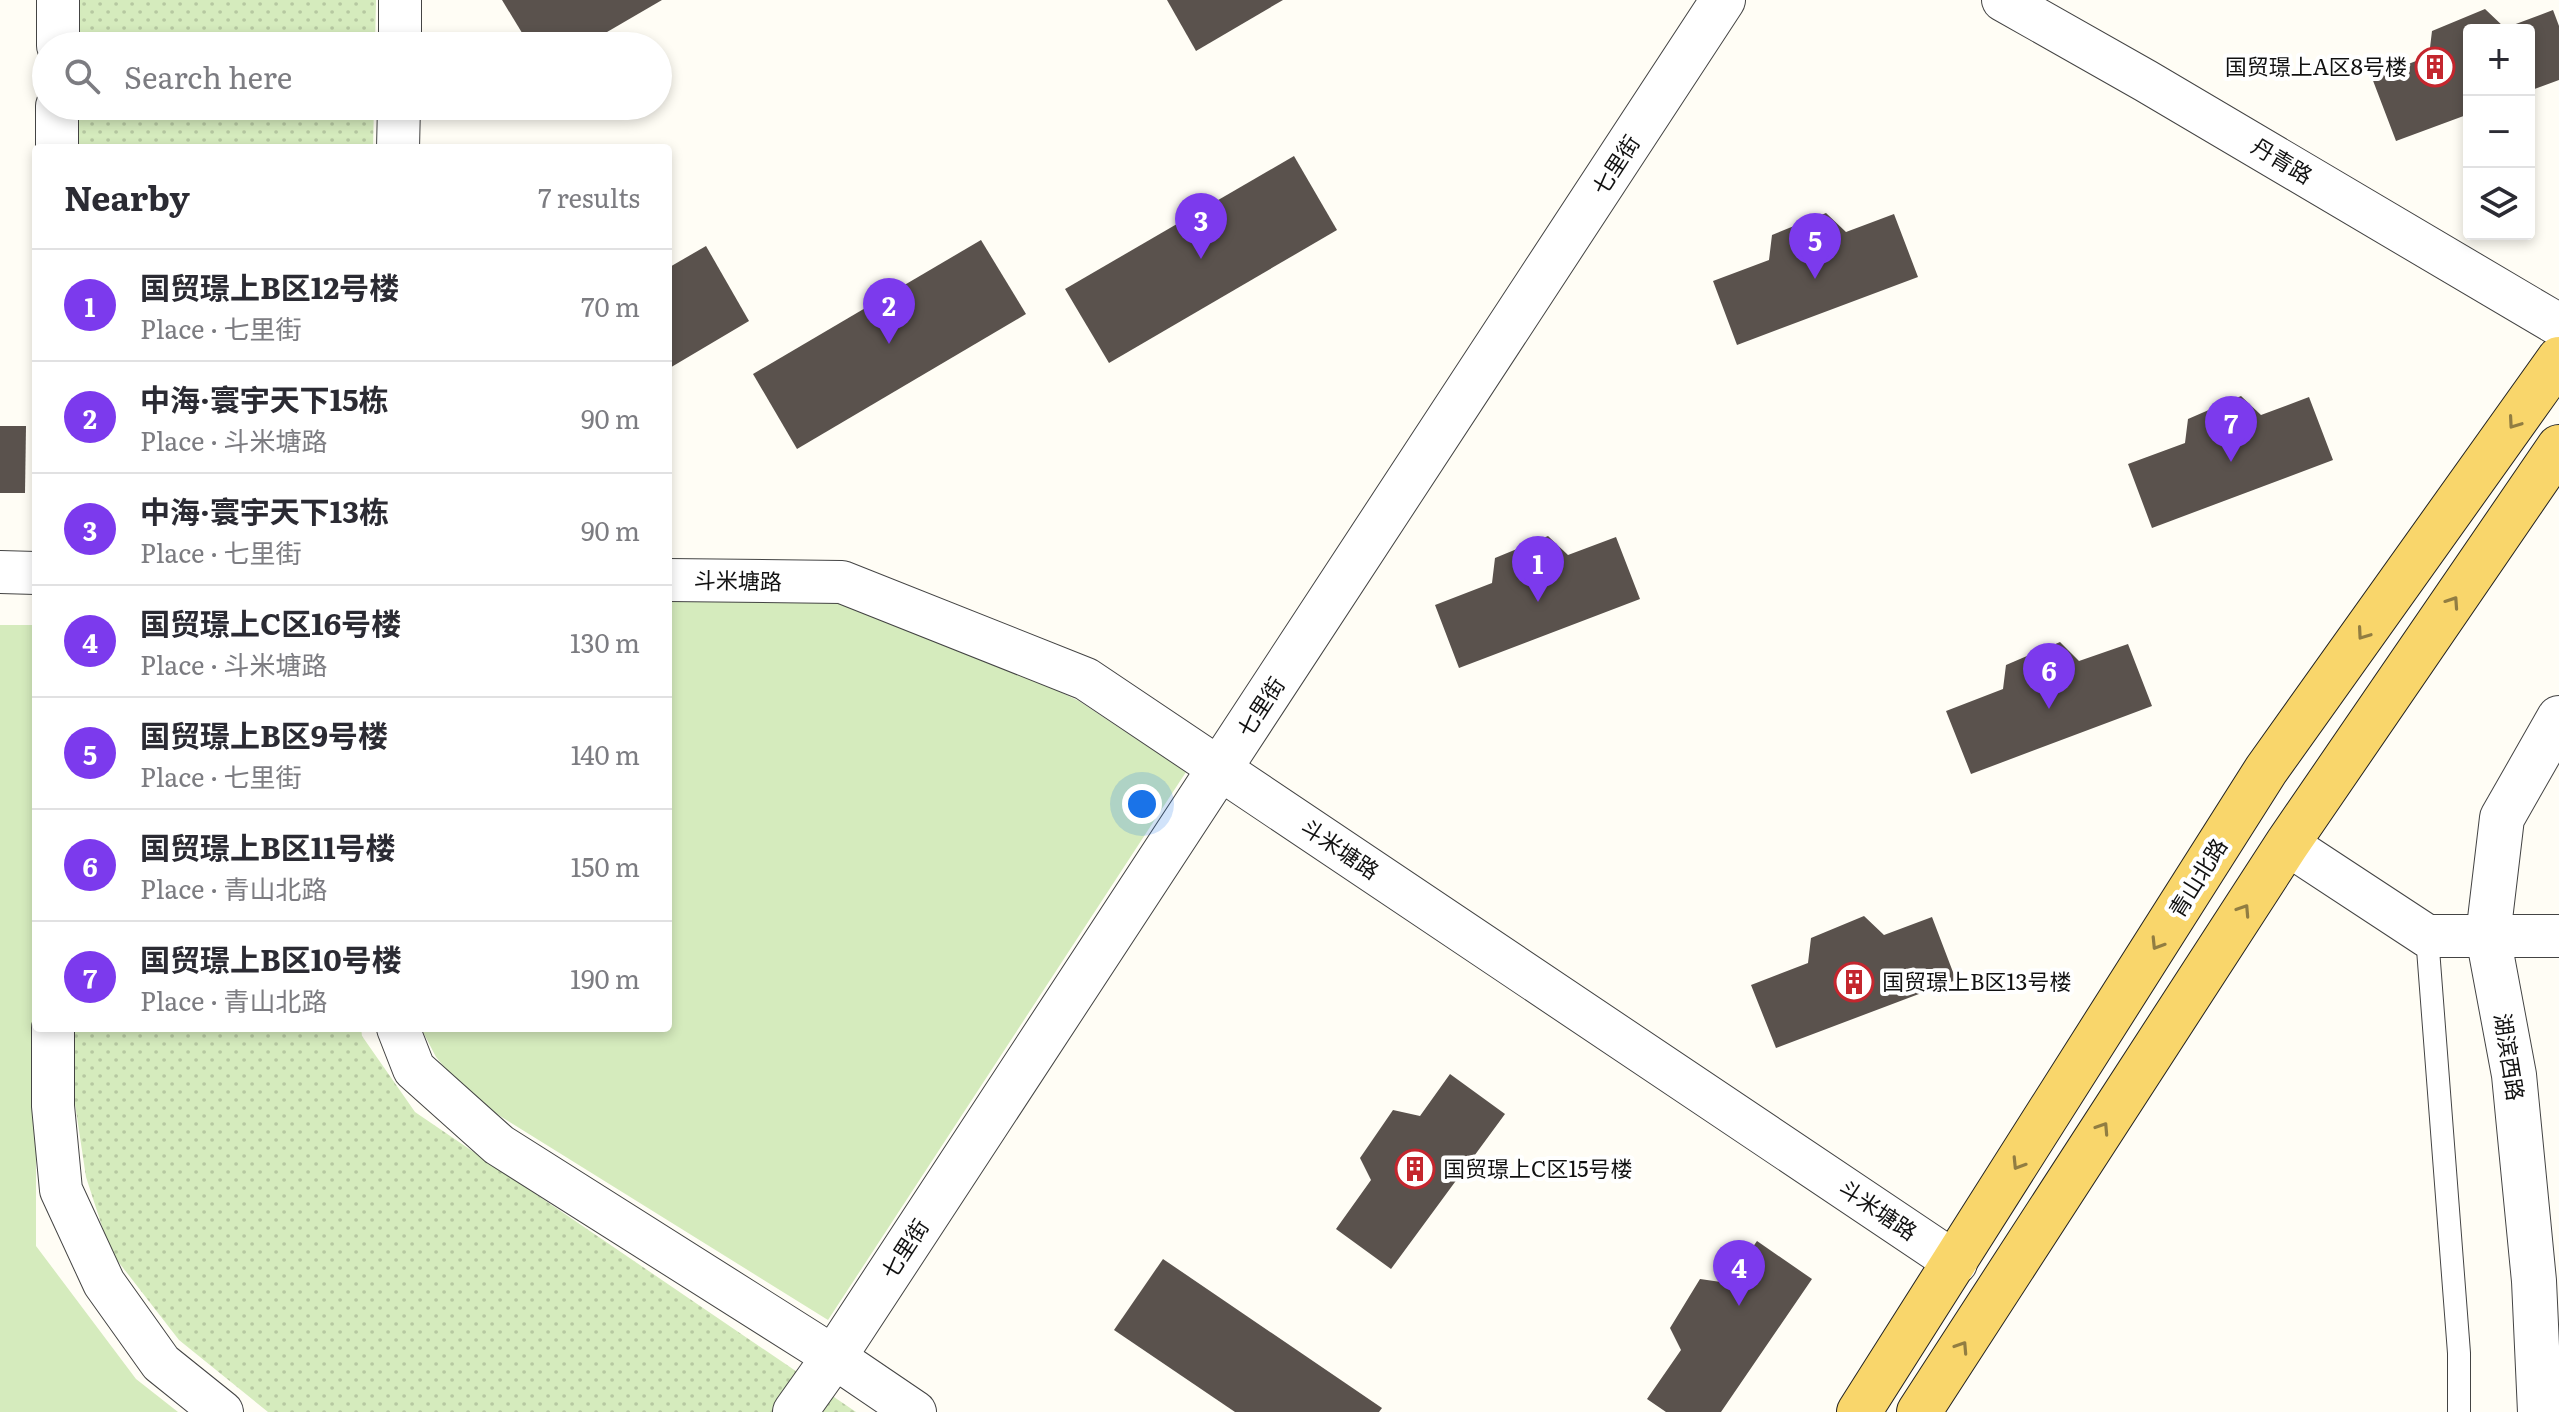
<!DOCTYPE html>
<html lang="en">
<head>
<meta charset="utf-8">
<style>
  :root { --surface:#fff; --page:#f2f2f3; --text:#2b2b33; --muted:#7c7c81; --line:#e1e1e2; --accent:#7c3aed }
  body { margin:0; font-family:Literata,"Noto Sans SC",serif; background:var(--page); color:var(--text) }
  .controls { position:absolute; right:24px; top:24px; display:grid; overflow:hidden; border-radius:8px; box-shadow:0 4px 12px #0003 }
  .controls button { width:72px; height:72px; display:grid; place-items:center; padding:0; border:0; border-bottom:2px solid var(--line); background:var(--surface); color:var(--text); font:40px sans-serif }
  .you { position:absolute; left:1142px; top:804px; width:28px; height:28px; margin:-20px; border:6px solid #fff; border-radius:50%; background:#1a73e8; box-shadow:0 0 0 12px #1a73e833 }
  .badge { display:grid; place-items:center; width:52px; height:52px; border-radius:50%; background:var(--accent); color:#fff; font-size:26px; font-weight:700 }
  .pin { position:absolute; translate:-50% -66px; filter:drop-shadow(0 2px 4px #0008) }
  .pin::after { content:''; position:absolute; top:42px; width:28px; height:24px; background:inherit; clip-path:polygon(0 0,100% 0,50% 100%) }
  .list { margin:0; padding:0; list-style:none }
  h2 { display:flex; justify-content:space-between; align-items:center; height:104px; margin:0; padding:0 32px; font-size:34px }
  h2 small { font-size:26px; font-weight:400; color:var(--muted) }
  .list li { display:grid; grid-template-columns:52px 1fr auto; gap:24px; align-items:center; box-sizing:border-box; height:112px; padding:0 32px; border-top:2px solid var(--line) }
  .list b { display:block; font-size:30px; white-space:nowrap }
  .list p { margin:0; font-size:26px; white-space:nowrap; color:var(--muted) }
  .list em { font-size:26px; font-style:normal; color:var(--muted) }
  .icon { flex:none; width:44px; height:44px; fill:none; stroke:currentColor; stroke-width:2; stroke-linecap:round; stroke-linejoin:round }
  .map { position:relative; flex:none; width:2559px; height:1412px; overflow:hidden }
  .search { position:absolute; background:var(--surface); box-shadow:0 4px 12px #0003; left:32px; top:32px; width:640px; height:88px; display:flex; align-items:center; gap:20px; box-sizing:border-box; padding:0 28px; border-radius:44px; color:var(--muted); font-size:30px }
  .panel { position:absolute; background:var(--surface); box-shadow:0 4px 12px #0003; left:32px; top:144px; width:640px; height:888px; border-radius:8px }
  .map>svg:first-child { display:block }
  .grass { fill:#d5ebbd }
  .park { fill:url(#park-dots) }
  .building { fill:#5a524d }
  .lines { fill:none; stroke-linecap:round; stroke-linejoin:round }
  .service-casing { stroke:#444; stroke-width:24 }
  .minor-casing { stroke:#444; stroke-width:44 }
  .tertiary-casing { stroke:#444; stroke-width:46 }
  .primary-casing { stroke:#222; stroke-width:46 }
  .service { stroke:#fff; stroke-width:22 }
  .minor { stroke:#fff; stroke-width:42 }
  .tertiary { stroke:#fff; stroke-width:44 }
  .primary { stroke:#f9d66b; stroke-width:44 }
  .oneway { stroke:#917d42 }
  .labels { text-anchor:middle; stroke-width:8; stroke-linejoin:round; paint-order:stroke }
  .poi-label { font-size:22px; fill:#111; stroke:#fff; text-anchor:start }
  .street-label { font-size:22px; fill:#111; stroke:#fff }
</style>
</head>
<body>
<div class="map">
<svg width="2559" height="1412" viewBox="0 0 2559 1412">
  <defs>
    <pattern id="park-dots" width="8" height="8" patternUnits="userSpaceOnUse" patternTransform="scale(2)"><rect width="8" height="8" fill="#d5ebbd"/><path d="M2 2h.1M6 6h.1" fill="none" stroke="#b6c8a1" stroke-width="1.8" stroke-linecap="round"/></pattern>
  </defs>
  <rect width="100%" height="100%" fill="#fffdf5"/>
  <!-- grass -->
  <g class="grass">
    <polygon points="830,598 993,660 1079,701 1186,772 828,1320 468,1096 436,1057 421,1028 668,1028 668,599"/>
    <polygon points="0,625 36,625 36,1246 136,1379 178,1412 0,1412"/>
  </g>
  <!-- park -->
  <g class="park">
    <polygon points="76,0 376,0 375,46 76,46"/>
    <polygon points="76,106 374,106 373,148 76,148"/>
    <polygon points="75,1028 361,1028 362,1036 415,1112 856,1412 268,1412 179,1340 110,1251 86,1177 75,1104"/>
  </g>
  <!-- building -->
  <g class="building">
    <polygon points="502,0 662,0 583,46 530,46"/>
    <polygon points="1167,0 1283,0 1196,51"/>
    <polygon points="2485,9 2505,28 2553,10 2559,26 2559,80 2529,91 2529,30 2469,30 2469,114 2396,141 2372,78 2429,56 2432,31"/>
    <polygon points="1294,156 1337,230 1109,363 1065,289"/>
    <polygon points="1826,213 1846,232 1894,214 1918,277 1737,345 1713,281 1769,260 1772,235"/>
    <polygon points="981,240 1026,314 797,449 753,374"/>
    <polygon points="706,246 749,321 668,369 668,268"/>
    <polygon points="2241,396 2261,415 2309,397 2333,460 2152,528 2128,464 2185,443 2188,419"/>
    <polygon points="0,426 26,426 25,493 0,493"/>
    <polygon points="1548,536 1568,555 1616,537 1640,599 1459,668 1435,605 1492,583 1495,558"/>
    <polygon points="2060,642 2079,661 2128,644 2152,706 1971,774 1946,711 2003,689 2006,665"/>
    <polygon points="1864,916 1884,935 1932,917 1956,980 1776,1048 1751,985 1808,963 1811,938"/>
    <polygon points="1450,1074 1505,1114 1391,1269 1336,1229 1371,1180 1360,1158 1393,1110 1420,1116"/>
    <polygon points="1757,1241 1812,1279 1721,1412 1666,1412 1647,1399 1681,1350 1670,1328 1700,1279 1728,1283"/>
    <polygon points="1163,1259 1382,1408 1379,1412 1235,1412 1114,1330"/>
  </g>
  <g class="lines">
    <defs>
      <polyline id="service" points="2427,936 2459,1353 2459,1412"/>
      <g id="minor">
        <polyline points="2003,0 2146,81 2559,325"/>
        <polyline points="58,46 58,0"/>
        <polyline points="400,46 400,0"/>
        <polyline points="57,148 57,106"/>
        <polyline points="398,148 399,106"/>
        <polyline points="0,572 36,573"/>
        <polyline points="668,580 842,582 1086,679 1956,1263"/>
        <polyline points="2287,844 2427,936 2559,936"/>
        <polyline points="53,1028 53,1106 61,1190 104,1283 161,1363 222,1412"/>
        <polyline points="398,1028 414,1069 499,1145 834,1357 915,1412"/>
      </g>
      <g id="tertiary">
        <polyline points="795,1412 834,1357 1723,0"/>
        <polyline points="2540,1412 2534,1281 2514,1075 2488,936 2502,818 2559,718"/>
      </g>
      <g id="primary">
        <polyline points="1859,1412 2266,770 2559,359"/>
        <polyline points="1919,1412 2287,844 2559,447"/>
      </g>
    </defs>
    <!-- service casing -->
    <use href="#service" class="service-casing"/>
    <!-- minor casing -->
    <use href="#minor" class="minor-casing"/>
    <!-- tertiary casing -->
    <use href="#tertiary" class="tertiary-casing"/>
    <!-- primary casing -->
    <use href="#primary" class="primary-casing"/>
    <!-- service -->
    <use href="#service" class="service"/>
    <!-- minor -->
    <use href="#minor" class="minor"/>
    <!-- tertiary -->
    <use href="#tertiary" class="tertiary"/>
    <!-- primary -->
    <use href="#primary" class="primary"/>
  </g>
  <!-- one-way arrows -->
  <defs><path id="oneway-chevron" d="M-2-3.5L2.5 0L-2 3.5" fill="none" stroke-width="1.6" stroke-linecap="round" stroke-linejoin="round" transform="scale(2)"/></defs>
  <g class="oneway">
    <use href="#oneway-chevron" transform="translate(2514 423) rotate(125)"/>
    <use href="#oneway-chevron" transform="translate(2453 602) rotate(-56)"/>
    <use href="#oneway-chevron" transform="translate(2363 634) rotate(125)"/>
    <use href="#oneway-chevron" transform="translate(2244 910) rotate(-57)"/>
    <use href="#oneway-chevron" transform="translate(2157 944) rotate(122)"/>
    <use href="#oneway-chevron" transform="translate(2103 1128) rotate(-57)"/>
    <use href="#oneway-chevron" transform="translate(2018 1164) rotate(122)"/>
    <use href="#oneway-chevron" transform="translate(1962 1347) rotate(-57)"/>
  </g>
  <!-- icons -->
  <defs>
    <symbol id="building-ring" viewBox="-11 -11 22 22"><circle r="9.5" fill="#fff" stroke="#c4262e" stroke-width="1.5"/><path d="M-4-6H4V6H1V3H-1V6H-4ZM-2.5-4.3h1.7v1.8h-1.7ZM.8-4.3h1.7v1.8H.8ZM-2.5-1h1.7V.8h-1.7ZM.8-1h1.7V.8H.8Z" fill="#c4262e"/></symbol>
  </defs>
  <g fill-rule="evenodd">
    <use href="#building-ring" x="2413" y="45" width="44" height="44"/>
    <use href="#building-ring" x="1832" y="960" width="44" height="44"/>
    <use href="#building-ring" x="1393" y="1147" width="44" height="44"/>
  </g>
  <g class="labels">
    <!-- poi labels -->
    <g class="poi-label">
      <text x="2407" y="75" text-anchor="end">国贸璟上A区8号楼</text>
      <text x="1882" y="990">国贸璟上B区13号楼</text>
      <text x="1443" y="1177">国贸璟上C区15号楼</text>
    </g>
    <!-- street labels -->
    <g class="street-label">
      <text transform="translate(2282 161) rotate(31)" y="8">丹青路</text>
      <text transform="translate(1616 165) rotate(-57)" y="8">七里街</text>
      <text transform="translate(738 581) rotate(1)" y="8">斗米塘路</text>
      <text transform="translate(1261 707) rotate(-57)" y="8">七里街</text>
      <text transform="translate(1340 849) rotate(34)" y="8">斗米塘路</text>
      <text transform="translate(2198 878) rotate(-58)" y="8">青山北路</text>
      <text transform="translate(2509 1057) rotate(81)" y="8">湖滨西路</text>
      <text transform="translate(1878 1210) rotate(34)" y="8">斗米塘路</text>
      <text transform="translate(905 1249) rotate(-57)" y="8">七里街</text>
    </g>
  </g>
</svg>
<div class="controls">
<button>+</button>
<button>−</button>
<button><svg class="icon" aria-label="layers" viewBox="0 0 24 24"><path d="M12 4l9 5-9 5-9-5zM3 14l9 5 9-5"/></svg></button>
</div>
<div class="you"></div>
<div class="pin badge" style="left:1538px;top:602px">1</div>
<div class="pin badge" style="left:889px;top:344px">2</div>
<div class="pin badge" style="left:1201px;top:259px">3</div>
<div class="pin badge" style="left:1739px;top:1306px">4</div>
<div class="pin badge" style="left:1815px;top:279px">5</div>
<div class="pin badge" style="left:2049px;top:709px">6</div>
<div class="pin badge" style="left:2231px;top:462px">7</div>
<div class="search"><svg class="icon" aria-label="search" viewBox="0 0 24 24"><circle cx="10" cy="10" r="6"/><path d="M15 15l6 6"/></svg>Search here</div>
<section class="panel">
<h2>Nearby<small>7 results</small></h2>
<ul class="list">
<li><span class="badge">1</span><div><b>国贸璟上B区12号楼</b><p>Place · 七里街</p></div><em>70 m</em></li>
<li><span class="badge">2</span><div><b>中海·寰宇天下15栋</b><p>Place · 斗米塘路</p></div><em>90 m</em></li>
<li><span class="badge">3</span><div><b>中海·寰宇天下13栋</b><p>Place · 七里街</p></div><em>90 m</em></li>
<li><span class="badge">4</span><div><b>国贸璟上C区16号楼</b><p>Place · 斗米塘路</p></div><em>130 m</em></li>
<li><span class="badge">5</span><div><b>国贸璟上B区9号楼</b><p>Place · 七里街</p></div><em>140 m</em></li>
<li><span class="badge">6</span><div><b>国贸璟上B区11号楼</b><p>Place · 青山北路</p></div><em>150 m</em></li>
<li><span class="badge">7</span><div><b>国贸璟上B区10号楼</b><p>Place · 青山北路</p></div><em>190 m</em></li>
</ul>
</section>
</div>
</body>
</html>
